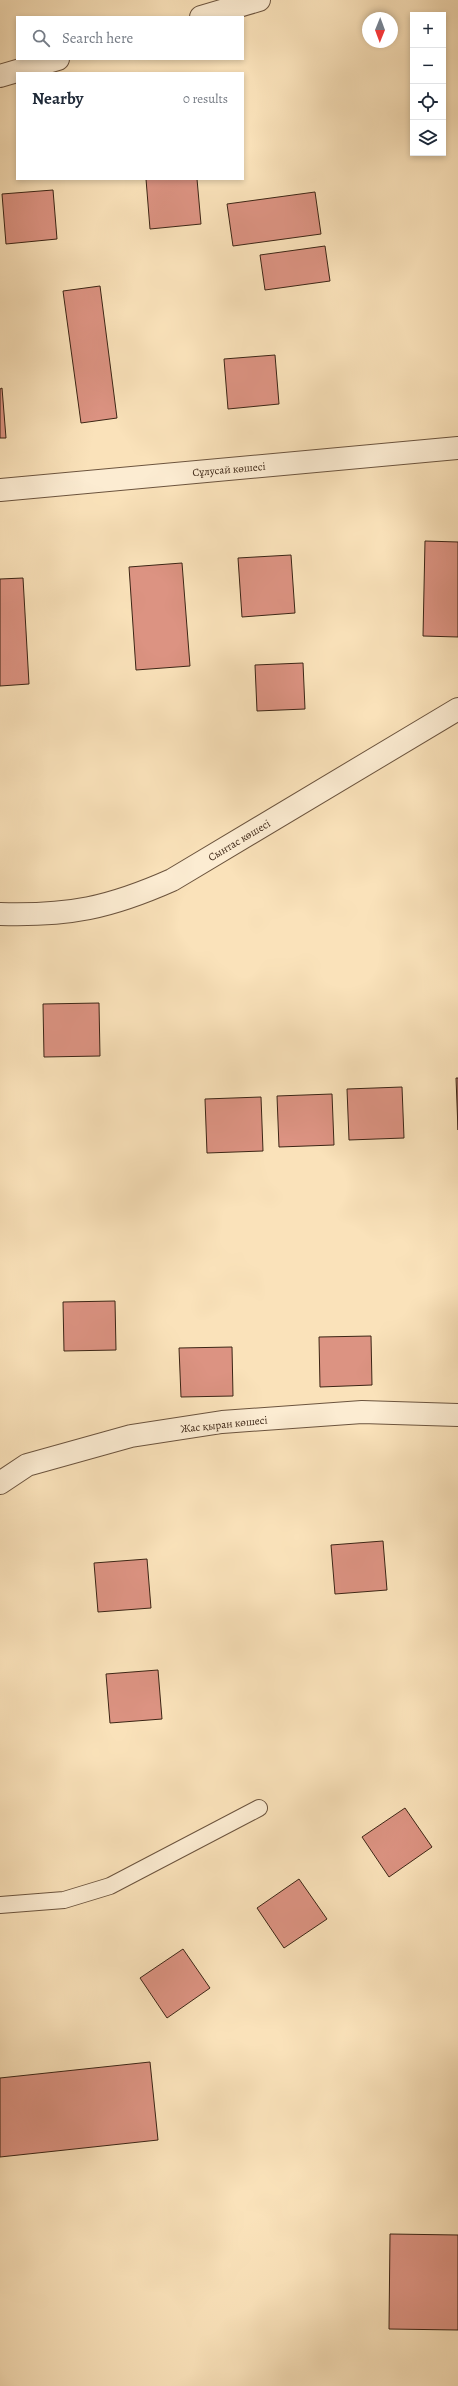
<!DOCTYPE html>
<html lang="en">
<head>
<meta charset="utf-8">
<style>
  :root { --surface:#fff; --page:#f2f2f3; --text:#1f2937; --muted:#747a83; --line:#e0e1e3 }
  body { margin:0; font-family:Alegreya,serif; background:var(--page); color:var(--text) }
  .controls { position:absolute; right:12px; top:12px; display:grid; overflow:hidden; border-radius:0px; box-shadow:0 2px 6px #0003 }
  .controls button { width:36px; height:36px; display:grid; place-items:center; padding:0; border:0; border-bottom:1px solid var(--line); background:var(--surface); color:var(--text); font:20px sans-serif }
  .compass { position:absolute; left:362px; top:12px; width:36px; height:36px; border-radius:50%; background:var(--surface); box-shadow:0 2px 6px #0003; rotate:181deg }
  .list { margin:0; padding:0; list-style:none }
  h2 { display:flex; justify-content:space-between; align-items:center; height:52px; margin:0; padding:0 16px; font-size:17px }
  h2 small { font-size:13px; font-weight:400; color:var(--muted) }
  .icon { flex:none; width:22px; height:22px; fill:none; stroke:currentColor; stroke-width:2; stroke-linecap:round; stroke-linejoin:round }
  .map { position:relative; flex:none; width:458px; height:2386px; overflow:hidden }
  .search { position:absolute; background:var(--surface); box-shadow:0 2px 6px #0003; left:16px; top:16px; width:228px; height:44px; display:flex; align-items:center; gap:10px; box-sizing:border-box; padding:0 14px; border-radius:0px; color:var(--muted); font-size:15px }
  .panel { position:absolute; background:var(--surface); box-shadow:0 2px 6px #0003; left:16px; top:72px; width:228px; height:108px; border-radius:0px }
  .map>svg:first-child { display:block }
  .building { fill:#dc9382; stroke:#3c2515 }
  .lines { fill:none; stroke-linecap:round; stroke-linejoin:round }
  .lane-casing { stroke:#6c543e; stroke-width:18 }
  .street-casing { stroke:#6c543e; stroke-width:24 }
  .lane { stroke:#fcecd2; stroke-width:16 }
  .street { stroke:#fcecd2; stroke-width:22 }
  .labels { text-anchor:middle; stroke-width:4; stroke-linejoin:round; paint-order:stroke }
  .street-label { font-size:11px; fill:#3c2515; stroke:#fcecd2 }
</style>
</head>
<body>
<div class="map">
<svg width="458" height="2386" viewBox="0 0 458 2386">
  <rect width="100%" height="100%" fill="#fae2ba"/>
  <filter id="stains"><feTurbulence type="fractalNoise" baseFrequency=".005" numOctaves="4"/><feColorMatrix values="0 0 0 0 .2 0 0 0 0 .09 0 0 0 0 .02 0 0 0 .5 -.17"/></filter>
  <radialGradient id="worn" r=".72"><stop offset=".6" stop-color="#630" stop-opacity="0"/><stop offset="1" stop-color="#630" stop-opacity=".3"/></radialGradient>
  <!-- building -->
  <g class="building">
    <polygon points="146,179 197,179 201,224 150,229"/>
    <polygon points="53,190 57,239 6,244 2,194"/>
    <polygon points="315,192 321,234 233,246 227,204"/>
    <polygon points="325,246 330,281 265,290 260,255"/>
    <polygon points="100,286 117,418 81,423 63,291"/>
    <polygon points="275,355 279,404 228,409 224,359"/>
    <polygon points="2,388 6,438 0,438 0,389"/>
    <polygon points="425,541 458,542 458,637 423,636"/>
    <polygon points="291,555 295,613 242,617 238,558"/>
    <polygon points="182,563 190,666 136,670 129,567"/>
    <polygon points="23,578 29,684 0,686 0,579"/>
    <polygon points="303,663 305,709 257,711 255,665"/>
    <polygon points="99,1003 100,1056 44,1057 43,1004"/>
    <polygon points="456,1078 458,1078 458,1130"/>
    <polygon points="402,1087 404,1138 349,1140 347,1089"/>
    <polygon points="332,1094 334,1145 279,1147 277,1096"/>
    <polygon points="261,1097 263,1151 207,1153 205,1099"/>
    <polygon points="115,1301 116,1350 64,1351 63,1302"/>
    <polygon points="371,1336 372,1385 320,1387 319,1337"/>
    <polygon points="232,1347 233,1396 181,1397 179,1348"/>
    <polygon points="383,1541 387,1590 335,1594 331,1545"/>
    <polygon points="147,1559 151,1608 98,1612 94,1563"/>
    <polygon points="158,1670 162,1719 110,1723 106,1674"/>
    <polygon points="405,1808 432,1847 389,1877 362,1837"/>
    <polygon points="299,1879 327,1919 284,1948 257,1908"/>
    <polygon points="183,1949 210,1988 167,2018 140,1978"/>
    <polygon points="150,2062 158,2140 0,2157 0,2078"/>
    <polygon points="390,2234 458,2235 458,2330 389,2329"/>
  </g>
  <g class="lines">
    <defs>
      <polyline id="lane" points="0,1905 64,1900 110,1886 259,1808"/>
      <g id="street">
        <polyline points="201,17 259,0"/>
        <polyline points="0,76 58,59"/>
        <polyline points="0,490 458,448"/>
        <path d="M0,914c69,2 109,-6 172,-34l286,-171"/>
        <polyline points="0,1483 27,1465 131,1436 222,1422 362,1412 458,1415"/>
      </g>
    </defs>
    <!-- lane casing -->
    <use href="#lane" class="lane-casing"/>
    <!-- street casing -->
    <use href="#street" class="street-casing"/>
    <!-- lane -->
    <use href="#lane" class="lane"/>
    <!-- street -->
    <use href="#street" class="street"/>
  </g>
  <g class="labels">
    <!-- street labels -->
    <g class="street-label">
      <text transform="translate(229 469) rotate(-5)" y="4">Сұлусай көшесі</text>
      <text transform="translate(239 840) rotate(-31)" y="4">Сынтас көшесі</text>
      <text transform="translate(224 1424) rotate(-6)" y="4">Жас қыран көшесі</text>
    </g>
  </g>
  <rect width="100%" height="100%" filter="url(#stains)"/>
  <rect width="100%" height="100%" fill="url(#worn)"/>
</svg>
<div class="controls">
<button>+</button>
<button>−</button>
<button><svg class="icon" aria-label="locate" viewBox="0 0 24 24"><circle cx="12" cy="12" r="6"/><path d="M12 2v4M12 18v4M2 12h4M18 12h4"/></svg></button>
<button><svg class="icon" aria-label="layers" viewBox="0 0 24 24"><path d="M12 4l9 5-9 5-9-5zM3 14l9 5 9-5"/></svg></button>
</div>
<svg class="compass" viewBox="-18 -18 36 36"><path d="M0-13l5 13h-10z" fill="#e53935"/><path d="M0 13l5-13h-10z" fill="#747a83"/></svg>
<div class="search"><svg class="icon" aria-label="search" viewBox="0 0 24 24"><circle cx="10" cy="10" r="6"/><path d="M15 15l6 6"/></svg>Search here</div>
<section class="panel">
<h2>Nearby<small>0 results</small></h2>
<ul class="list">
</ul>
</section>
</div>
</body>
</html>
